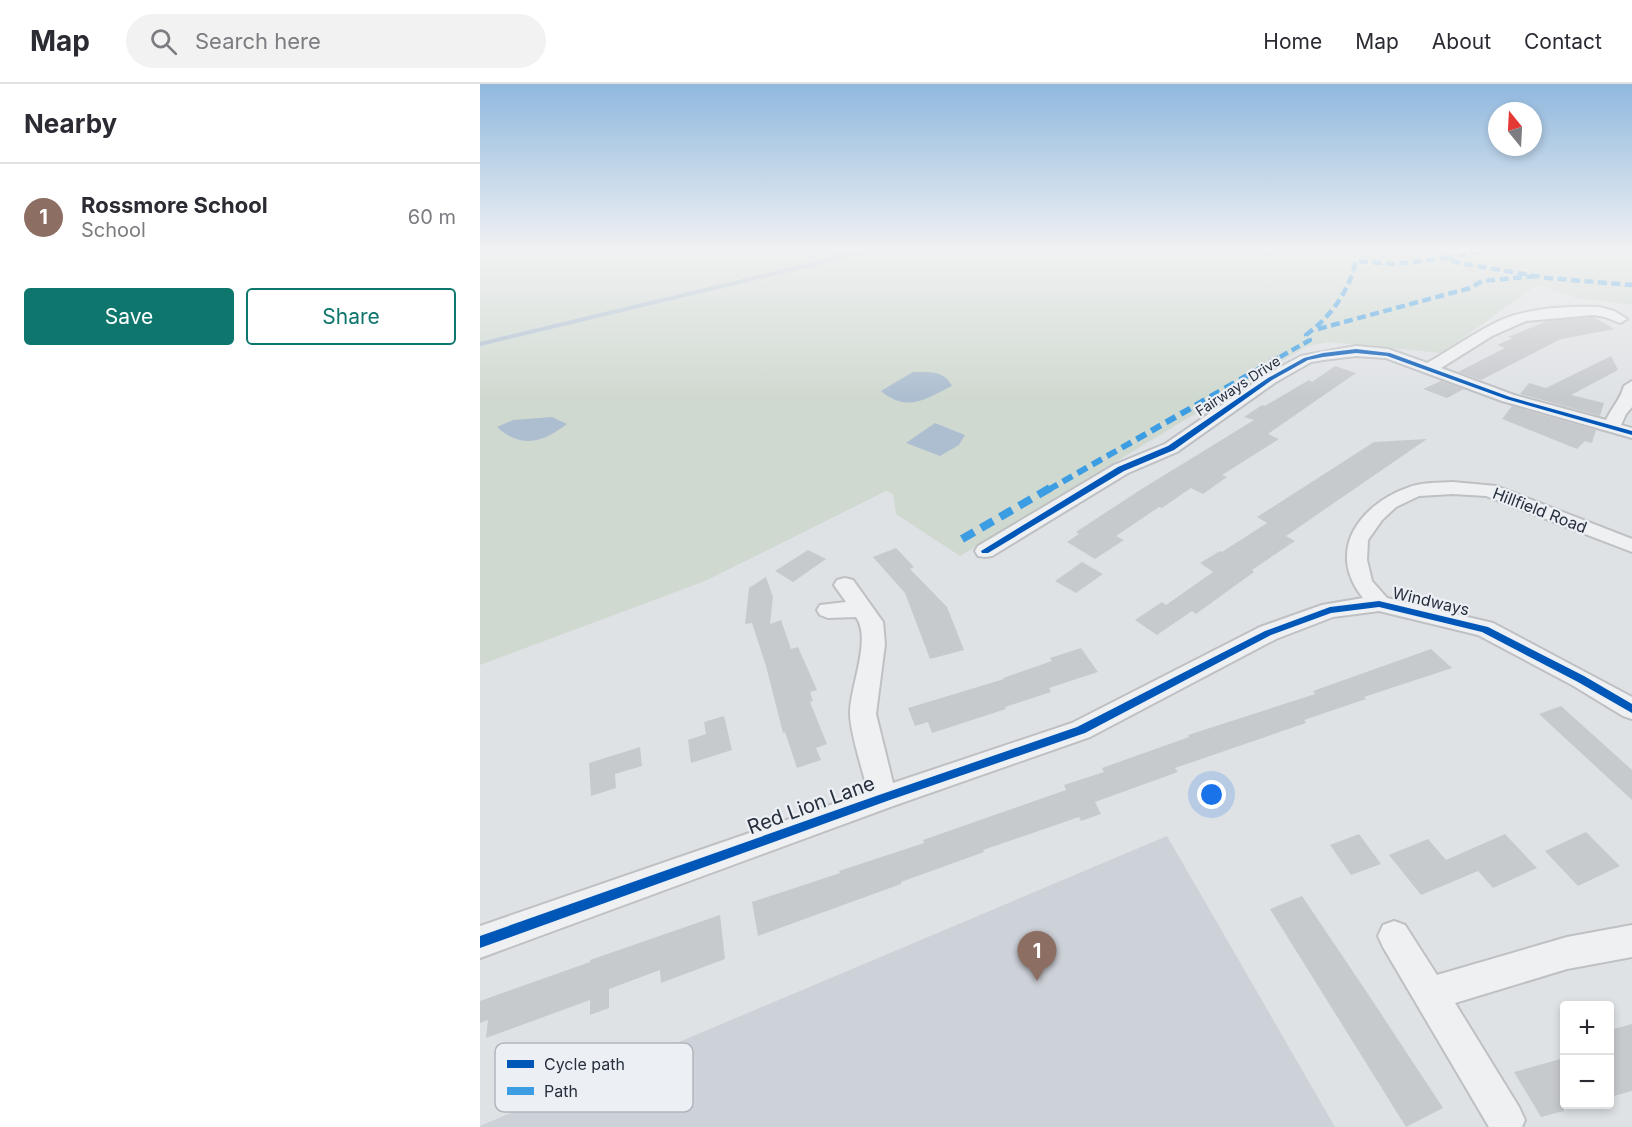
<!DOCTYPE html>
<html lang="en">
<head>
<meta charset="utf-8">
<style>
  :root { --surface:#fff; --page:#f2f2f3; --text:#2b2b33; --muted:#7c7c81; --line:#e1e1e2; --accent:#0f766e }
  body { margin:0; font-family:Inter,sans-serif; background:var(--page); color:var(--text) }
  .controls { position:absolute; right:18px; bottom:18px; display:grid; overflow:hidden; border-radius:6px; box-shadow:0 3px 9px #0003 }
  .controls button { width:54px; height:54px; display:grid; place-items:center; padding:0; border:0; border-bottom:2px solid var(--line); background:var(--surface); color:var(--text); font:30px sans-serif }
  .compass { position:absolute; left:1008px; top:18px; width:54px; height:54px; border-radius:50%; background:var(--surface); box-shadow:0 3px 9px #0003; rotate:342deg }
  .you { position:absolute; left:732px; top:711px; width:21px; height:21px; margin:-15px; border:4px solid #fff; border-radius:50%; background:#1a73e8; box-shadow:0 0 0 9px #1a73e833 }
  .badge { display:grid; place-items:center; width:39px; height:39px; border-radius:50%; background:var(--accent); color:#fff; font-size:20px; font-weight:700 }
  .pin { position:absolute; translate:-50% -50px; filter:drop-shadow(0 2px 3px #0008) }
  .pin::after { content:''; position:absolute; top:32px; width:21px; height:18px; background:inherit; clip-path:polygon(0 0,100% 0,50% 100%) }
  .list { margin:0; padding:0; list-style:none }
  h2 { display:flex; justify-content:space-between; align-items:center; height:78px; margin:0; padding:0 24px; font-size:26px }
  h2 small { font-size:20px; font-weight:400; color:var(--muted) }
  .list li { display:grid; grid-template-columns:39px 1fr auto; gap:18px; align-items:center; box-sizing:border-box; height:108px; padding:0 24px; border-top:2px solid var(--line) }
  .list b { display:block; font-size:22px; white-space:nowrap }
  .list p { margin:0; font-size:20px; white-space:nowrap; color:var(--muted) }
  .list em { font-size:20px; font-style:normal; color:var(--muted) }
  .actions { display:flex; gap:12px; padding:18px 24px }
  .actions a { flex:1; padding:14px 0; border:2px solid var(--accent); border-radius:6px; text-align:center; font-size:21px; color:var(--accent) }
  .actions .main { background:var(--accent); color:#fff }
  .icon { flex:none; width:33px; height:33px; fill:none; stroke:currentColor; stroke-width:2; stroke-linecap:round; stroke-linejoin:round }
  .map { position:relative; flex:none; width:1152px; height:1043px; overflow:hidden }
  header { display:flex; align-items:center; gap:36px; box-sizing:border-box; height:84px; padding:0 30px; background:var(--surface); border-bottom:2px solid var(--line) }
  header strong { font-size:28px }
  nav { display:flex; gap:33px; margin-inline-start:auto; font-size:21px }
  .search { width:420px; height:54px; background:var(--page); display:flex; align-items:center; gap:15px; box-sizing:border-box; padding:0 21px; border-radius:33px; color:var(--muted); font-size:22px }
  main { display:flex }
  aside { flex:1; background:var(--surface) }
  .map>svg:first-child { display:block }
  .built { fill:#cdd1d8 }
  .green { fill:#d0d9d0 }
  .water { fill:#adbed0 }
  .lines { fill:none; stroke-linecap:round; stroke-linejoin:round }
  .stream { stroke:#adbed0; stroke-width:4 }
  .building { fill:#c7cacd }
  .minor-casing { stroke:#bec0c3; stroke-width:4 }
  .minor { fill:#eff0f1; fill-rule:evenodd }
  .quiet-far2 { stroke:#3d9de3; stroke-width:4.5; stroke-dasharray:9 4.5; stroke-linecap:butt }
  .quiet-far1 { stroke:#3d9de3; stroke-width:6; stroke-dasharray:11 6; stroke-linecap:butt }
  .quiet { stroke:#3d9de3; stroke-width:8; stroke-dasharray:14 8; stroke-linecap:butt }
  .cycleway-casing { stroke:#ecf0f5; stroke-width:4 }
  .cycleway { fill:#0057b8; fill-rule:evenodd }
  .labels { text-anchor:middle; stroke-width:4.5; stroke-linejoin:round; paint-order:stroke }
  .far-street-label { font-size:14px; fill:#272f3d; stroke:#ecf0f5 }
  .street-label { font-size:16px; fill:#272f3d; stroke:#ecf0f5 }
  .near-street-label { font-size:20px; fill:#272f3d; stroke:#ecf0f5 }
  .key { fill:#ecf0f5; stroke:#b1b6be; stroke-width:1.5 }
  .key-label { font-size:16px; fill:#272f3d }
</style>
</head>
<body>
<header>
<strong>Map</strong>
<div class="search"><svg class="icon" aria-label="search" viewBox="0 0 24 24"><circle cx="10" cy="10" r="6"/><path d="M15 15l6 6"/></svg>Search here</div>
<nav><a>Home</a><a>Map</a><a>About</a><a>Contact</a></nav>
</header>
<main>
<aside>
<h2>Nearby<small></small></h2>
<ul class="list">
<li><span class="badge" style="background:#8d6e63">1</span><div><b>Rossmore School</b><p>School</p></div><em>60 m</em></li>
</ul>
<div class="actions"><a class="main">Save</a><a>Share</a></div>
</aside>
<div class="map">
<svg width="1152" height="1043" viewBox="0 0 1152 1043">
  <rect width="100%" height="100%" fill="#dfe2e5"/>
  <!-- built -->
  <polygon class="built" points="687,752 855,1043 0,1043 0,1042"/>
  <!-- green -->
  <polygon class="green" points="0,167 1152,167 1152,221 1097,214 1057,201 962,269 849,258 827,262 480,472 416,430 413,410 406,407 225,497 0,581"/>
  <!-- water -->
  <g class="water">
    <path d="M433,288c16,0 31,-2 39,14 -27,13 -44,27 -71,5z"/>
    <path d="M72,333l15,7c-25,19 -46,25 -70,3l16,-7z"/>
    <polygon points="455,339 485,351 479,361 460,372 426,359"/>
  </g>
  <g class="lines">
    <!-- stream -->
    <polyline class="stream" points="0,260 388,167"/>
  </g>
  <!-- building -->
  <g class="building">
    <polygon points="1113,233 1135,245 1081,255 1001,296 978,288 1025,264 1017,261 1033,254 1028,253 1068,237"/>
    <polygon points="1131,272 1138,286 1091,311 1124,319 1120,332 1040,310 1049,299 1066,304"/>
    <polygon points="855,282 876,289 788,350 799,355 742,391 747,393 723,410 711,404 682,424 679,423 636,452 644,456 615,475 587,458 599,450 596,448 660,406 774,336 764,333 782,321 785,322 829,296 832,298"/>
    <polygon points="961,297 984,305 967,314 943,305"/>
    <polygon points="1032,322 1116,346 1112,359 1105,357 1097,365 1022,335"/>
    <polygon points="947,355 806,452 815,457 772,486 774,488 716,530 712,527 677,551 655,536 682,518 686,521 733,488 720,479 740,467 742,468 787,439 777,433 894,358"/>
    <polygon points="416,464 434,483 430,485 467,523 484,566 450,575 425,509 393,473"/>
    <polygon points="328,466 346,475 313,498 295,487"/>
    <polygon points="602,478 623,490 596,509 575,497"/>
    <polygon points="286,493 293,513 290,540 301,536 311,565 318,563 337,606 330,608 333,617 330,618 347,660 336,664 341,676 317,684 305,648 303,649 286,582 272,539 265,540 269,504"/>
    <polygon points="601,564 618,588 569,604 571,608 525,623 526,625 452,649 448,638 435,642 428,624 524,595 523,594 572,577 570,574"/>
    <polygon points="951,565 972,584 884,613 886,615 824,636 826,639 695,684 698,688 615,718 621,730 601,737 599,733 503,766 504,768 421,798 421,800 278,852 272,818 360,789 359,787 444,759 443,756 586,706 584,701 624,688 622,684 709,653 708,651 835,610 833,607"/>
    <polygon points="1081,622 1152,686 1152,716 1059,630"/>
    <polygon points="244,632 252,666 211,679 208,656 226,650 224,638"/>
    <polygon points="160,663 162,682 135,690 136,704 111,712 109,679"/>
    <polygon points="1106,748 1140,782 1098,802 1065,767"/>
    <polygon points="879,750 901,780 871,791 850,761"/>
    <polygon points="1025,750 1057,784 1013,804 998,787 941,811 909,771 948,755 966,776"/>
    <polygon points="822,812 888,910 963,1024 926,1043 790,825"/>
    <polygon points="240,831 245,875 181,899 180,886 129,905 129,924 110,931 110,916 6,954 8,936 0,939 0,917 110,878 110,876"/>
    <polygon points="1152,940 1152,1007 1130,1013 1130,946"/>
    <polygon points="1084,974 1084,1027 1061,1033 1034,988"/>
  </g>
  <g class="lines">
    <defs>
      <g id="minor">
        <path d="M1119,223l15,4 13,8 -7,4 -15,-6 -12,-2 -67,6 -34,15 -51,32 73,27 92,25c6,-13 14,-20 18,-34l8,-5v26l-6,7 -5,11 11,3v10l-130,-37 -116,-43 -30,-2 -33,4 -12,2 -35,20 -99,70 -49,21 -136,83 -7,1 -7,-1 -3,-5 3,-5 136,-81 51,-21 99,-68 37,-20 55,-10 32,3 39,14c25,-14 48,-31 74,-43 29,-12 66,-14 98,-13z"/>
        <path d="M973,398l43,4 136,53v13l-146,-56 -33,-2 -34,2 -23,11 -14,13 -14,20 -1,20 5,21 15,17 106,25 139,74v22l-9,-3 -51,-31 -94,-50 -99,-24 -46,6 -57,22 -186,98 -197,69 -413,152v-32l388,-134c-5,-21 -18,-59 -18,-79 0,-26 22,-74 6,-96l-28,1 -8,-3 -3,-5 3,-5 26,-3 -12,-17 3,-5 8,-2 8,2 30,42 2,22 -9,70 17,69 179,-60 188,-96 62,-22 41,-7c-37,-46 -5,-92 44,-110 14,-6 31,-5 46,-6z"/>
        <polygon points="914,837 925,841 957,891 1087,853 1152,841 1152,873 1087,885 975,919 1039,1023 1045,1036 1042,1043 1009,1043 903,863 898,852 903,841"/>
      </g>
    </defs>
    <!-- minor casing -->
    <use href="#minor" class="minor-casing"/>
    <!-- minor -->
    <use href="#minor" class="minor"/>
    <!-- quiet-far2 -->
    <g class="quiet-far2">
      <polyline points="1000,167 966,174 979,179 1068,194 1152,201"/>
      <polyline points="838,245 990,204 1002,197 1057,192"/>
      <path d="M800,273l30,-17 -4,-5c26,-20 42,-42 50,-74l40,3 50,-6"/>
    </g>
    <!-- quiet-far1 -->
    <polyline class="quiet-far1" points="568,406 802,272"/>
    <!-- quiet -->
    <polyline class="quiet" points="482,455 570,404"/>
    <defs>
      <g id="cycleway">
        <polygon points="876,265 910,269 1030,313 1152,347 1152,351 1026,315 907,272 876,269 843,273 828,276 792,296 694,366 644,387 508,469 502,469 501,467 638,383 688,362 788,294 824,274 843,269"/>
        <polygon points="899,517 1008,543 1104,592 1152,620 1152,629 1098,598 1002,548 899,523 851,529 791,551 605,649 407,717 0,864 0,852 399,711 597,643 785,547 850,523"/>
      </g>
    </defs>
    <!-- cycleway casing -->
    <use href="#cycleway" class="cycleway-casing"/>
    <!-- cycleway -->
    <use href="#cycleway" class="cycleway"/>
  </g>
  <!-- sky -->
  <linearGradient id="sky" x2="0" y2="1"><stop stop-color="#90b8de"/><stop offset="0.53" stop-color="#f1f2f3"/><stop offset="1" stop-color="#f1f2f3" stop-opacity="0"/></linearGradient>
  <rect width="1152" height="313" fill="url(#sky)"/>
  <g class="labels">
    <!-- far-street labels -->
    <g class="far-street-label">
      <text transform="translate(758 302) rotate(-33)" y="5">Fairways Drive</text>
    </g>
    <!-- street labels -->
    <g class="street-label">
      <text transform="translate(1060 426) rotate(21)" y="6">Hillfield Road</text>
      <text transform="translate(951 517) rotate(13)" y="6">Windways</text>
    </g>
    <!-- near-street labels -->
    <g class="near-street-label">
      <text transform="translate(331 721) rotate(-20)" y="7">Red Lion Lane</text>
    </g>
  </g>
  <!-- legend -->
  <rect x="15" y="959" width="198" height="69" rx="9" class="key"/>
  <rect x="27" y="976" width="27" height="8" fill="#0057b8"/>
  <rect x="27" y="1003" width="27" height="8" fill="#3d9de3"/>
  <g class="key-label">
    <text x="64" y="986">Cycle path</text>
    <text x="64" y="1013">Path</text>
  </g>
</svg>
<div class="controls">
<button>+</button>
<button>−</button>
</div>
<svg class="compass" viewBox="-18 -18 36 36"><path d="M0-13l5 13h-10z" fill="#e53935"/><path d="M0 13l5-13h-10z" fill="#7c7c81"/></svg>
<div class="you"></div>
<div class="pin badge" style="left:557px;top:897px;background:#8d6e63">1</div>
</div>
</main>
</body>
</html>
